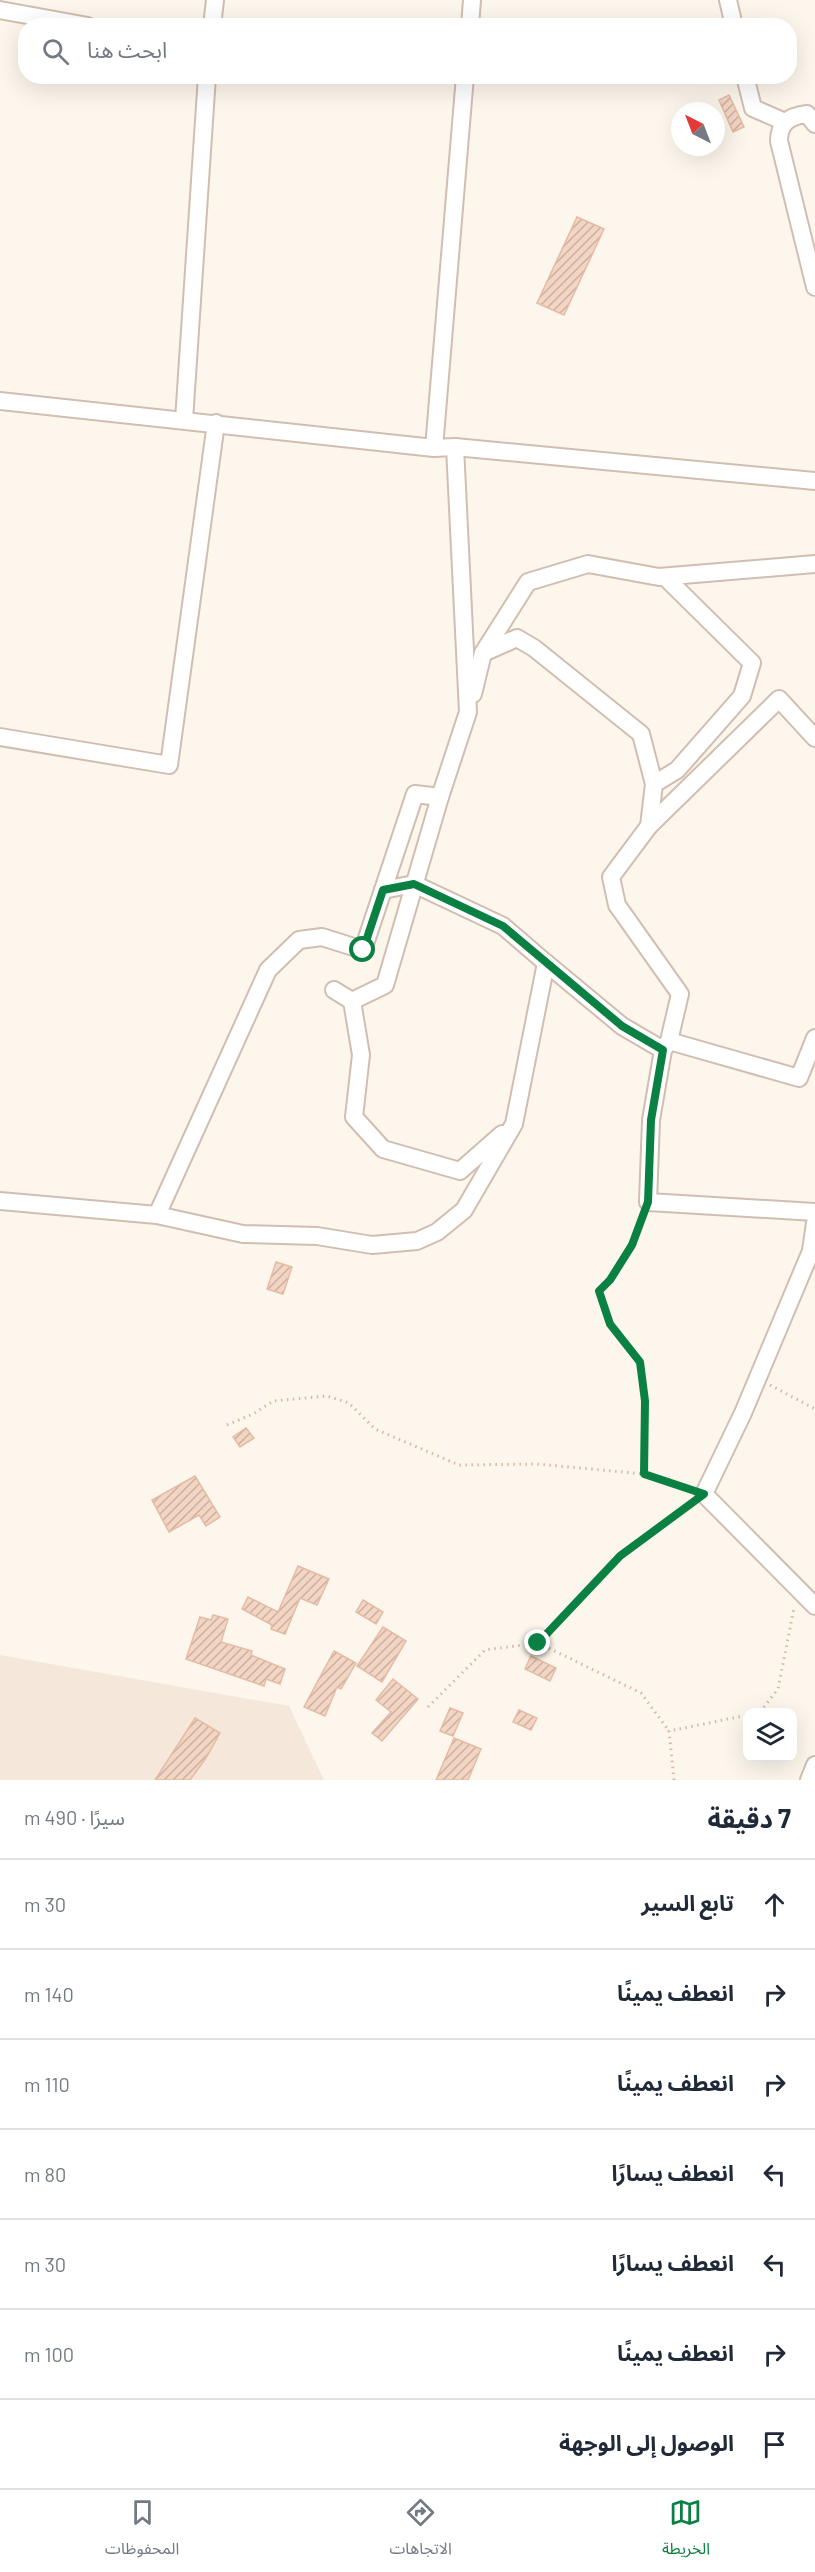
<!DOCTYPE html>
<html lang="ar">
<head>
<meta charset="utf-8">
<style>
  :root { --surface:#fff; --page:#f6f6f7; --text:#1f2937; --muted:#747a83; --line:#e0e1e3; --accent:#0b8043 }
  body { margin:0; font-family:Barlow,"Noto Sans Arabic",sans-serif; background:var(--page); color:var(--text); direction:rtl }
  .controls { position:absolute; right:18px; bottom:18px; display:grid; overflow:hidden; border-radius:12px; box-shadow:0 6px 24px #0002 }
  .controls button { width:54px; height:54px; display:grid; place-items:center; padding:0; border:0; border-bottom:2px solid var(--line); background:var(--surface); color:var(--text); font:30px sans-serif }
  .compass { position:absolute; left:671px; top:102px; width:54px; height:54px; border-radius:50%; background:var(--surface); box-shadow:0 6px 24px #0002; rotate:318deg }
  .stop { position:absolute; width:18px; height:18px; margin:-14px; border:4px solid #0b8043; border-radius:50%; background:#fff }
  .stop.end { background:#0b8043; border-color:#fff; box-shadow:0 2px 6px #0008 }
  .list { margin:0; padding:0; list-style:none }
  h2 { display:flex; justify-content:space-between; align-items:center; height:78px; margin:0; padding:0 24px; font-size:26px }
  h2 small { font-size:20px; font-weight:400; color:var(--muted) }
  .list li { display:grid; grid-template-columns:39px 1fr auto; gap:18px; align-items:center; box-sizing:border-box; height:90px; padding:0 24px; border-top:2px solid var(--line) }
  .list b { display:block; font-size:22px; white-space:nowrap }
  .list em { font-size:20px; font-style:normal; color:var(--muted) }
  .icon { flex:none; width:33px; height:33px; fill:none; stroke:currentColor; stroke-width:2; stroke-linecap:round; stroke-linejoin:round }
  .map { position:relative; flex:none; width:815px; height:1780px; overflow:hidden; direction:ltr }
  .search { position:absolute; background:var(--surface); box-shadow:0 6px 24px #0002; left:18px; right:18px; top:18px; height:66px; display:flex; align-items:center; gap:15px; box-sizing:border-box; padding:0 21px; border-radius:24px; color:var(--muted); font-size:22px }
  .sheet { height:708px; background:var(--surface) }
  nav { display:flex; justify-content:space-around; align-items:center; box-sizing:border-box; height:84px; border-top:2px solid var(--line); background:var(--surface); font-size:16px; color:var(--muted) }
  nav a { display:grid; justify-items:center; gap:3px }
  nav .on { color:var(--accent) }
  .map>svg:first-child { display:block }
  .residential { fill:#f5e8da }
  .building { fill:url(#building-hatch); stroke:#e6bba3; stroke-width:1.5 }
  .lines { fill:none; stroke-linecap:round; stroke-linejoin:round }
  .street-casing { stroke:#d1beb0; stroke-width:20 }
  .path { stroke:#d9b8a5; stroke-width:3; stroke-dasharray:1.5 4.5; stroke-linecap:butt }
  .street { stroke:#fff; stroke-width:16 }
  .route { stroke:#0b8043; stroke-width:8 }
</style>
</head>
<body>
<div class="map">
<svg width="815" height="1780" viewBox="0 0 815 1780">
  <defs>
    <pattern id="building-hatch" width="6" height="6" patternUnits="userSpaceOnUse" patternTransform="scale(1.5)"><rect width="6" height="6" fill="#f3d5c3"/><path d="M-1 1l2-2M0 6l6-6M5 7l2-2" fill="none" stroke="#cab0a1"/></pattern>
  </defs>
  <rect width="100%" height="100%" fill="#fdf6ec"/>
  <!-- residential -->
  <polygon class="residential" points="0,1655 289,1706 324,1780 0,1780"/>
  <!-- building -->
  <g class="building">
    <polygon points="729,95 744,127 733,132 719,100"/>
    <polygon points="577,217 604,229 564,315 537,303"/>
    <polygon points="276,1262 292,1267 283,1294 267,1289"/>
    <polygon points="246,1428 254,1438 240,1447 233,1437"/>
    <polygon points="195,1476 220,1517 206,1526 199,1515 169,1532 152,1500"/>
    <polygon points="298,1566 329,1579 317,1605 300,1598 285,1634 271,1629 272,1625 242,1609 248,1597 278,1612"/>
    <polygon points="363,1600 383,1612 376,1624 356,1612"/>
    <polygon points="213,1615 228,1619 221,1642 252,1651 251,1655 285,1669 280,1684 266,1679 264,1686 186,1659 200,1617 211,1620"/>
    <polygon points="383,1627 406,1641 382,1682 357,1666"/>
    <polygon points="334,1651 356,1663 341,1689 337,1687 325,1716 304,1707"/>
    <polygon points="531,1656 556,1668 550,1681 525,1669"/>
    <polygon points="393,1679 418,1699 382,1741 372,1733 391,1712 376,1700"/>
    <polygon points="450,1708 463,1713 453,1736 440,1731"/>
    <polygon points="519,1710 537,1718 531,1730 513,1722"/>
    <polygon points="195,1718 220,1733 206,1758 190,1780 155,1780"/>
    <polygon points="454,1738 481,1749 468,1780 436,1780"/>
  </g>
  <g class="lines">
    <defs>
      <g id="street">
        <polyline points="728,0 734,26"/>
        <polyline points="0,10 88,26"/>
        <polyline points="212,26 215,0"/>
        <polyline points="470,26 472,0"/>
        <polyline points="745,76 753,108 785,122"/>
        <path d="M815,124l-8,-10c-18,2 -28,9 -28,27l36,146"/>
        <polyline points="0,401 434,448 455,447 815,481"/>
        <polyline points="184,420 207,76"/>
        <polyline points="434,448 465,76"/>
        <polyline points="483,653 517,638 534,648 641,734 654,784"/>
        <polyline points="473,694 483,653 528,582 588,564 659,577 815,564"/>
        <polyline points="0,737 169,765 216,423"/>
        <polyline points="649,826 779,699 815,738"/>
        <polyline points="546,963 622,1026 663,1050 669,1041 680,994 617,905 611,877 649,826 654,784 677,770 742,696 752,663 665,577"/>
        <polyline points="334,990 352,1001 385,985 440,797"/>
        <polyline points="352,1001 361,1055 354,1117 383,1149 460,1171 502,1134"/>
        <polyline points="669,1041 799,1078 815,1038"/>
        <polyline points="663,1050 651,1120 648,1202 815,1212"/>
        <polyline points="0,1201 157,1215 268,970 299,940 322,937 363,950 415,794 440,797 468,712 455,447"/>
        <polyline points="157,1215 243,1234 317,1236 372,1245 417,1241 437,1232 464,1210 514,1124 546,963 503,926 414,884 383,890"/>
        <polyline points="815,1223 811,1251 743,1413 704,1494 815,1606"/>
        <polyline points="809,1780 815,1765"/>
      </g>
    </defs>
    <!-- street casing -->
    <use href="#street" class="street-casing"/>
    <!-- path -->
    <g class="path">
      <path d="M643,1216c-11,28 -23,54 -44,75l11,33 30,38 5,39 -1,73 47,15"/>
      <polyline points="770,1385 815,1409"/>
      <polyline points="227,1425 253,1414 273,1401 327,1396 349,1403 375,1429 459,1465 537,1464 644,1474"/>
      <polyline points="538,1643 641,1693 669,1731"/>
      <polyline points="428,1707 485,1650 538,1643 620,1556 693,1502"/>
      <polyline points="760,1712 778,1689 794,1608"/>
      <polyline points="674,1780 669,1731 748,1715"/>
    </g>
    <!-- street -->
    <use href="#street" class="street"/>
  </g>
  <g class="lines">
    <!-- route -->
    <polyline class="route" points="363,950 383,890 414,884 503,926 622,1026 663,1050 651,1120 648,1202 632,1245 610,1280 599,1291 610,1324 640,1362 645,1401 644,1474 704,1494 620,1556 538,1643"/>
  </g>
</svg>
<div class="controls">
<button><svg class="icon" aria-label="layers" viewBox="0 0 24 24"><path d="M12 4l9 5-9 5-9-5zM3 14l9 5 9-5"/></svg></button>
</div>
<svg class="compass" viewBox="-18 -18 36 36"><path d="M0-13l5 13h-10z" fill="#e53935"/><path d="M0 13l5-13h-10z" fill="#747a83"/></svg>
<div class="stop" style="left:363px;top:950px"></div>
<div class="stop end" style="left:538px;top:1643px"></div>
<div class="search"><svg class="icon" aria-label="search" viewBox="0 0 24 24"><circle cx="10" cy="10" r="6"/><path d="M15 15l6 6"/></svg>ابحث هنا</div>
</div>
<section class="sheet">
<h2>7 دقيقة<small>سيرًا · 490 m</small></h2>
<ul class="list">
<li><svg class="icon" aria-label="ahead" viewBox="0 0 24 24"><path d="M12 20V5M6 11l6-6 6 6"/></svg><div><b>تابع السير</b></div><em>30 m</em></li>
<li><svg class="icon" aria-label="right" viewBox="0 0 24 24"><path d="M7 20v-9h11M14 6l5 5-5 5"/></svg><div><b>انعطف يمينًا</b></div><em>140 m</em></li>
<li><svg class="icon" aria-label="right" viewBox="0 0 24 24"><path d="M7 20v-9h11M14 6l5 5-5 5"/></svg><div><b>انعطف يمينًا</b></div><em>110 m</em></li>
<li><svg class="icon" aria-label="left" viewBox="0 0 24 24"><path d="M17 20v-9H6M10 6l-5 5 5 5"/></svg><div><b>انعطف يسارًا</b></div><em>80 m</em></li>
<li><svg class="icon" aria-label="left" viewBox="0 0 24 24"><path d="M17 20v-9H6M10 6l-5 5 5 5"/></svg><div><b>انعطف يسارًا</b></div><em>30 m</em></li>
<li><svg class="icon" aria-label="right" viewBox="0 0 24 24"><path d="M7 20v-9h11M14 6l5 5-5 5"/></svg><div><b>انعطف يمينًا</b></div><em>100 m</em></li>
<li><svg class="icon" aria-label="arrive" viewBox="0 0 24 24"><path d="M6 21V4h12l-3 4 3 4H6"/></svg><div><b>الوصول إلى الوجهة</b></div></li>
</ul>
</section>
<nav>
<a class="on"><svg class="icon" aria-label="map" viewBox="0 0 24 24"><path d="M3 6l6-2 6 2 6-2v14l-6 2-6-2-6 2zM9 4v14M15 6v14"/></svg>الخريطة</a>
<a><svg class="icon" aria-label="directions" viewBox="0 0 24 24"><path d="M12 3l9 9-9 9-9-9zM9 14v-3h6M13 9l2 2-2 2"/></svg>الاتجاهات</a>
<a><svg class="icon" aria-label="saved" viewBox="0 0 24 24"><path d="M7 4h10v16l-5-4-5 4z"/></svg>المحفوظات</a>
</nav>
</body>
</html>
